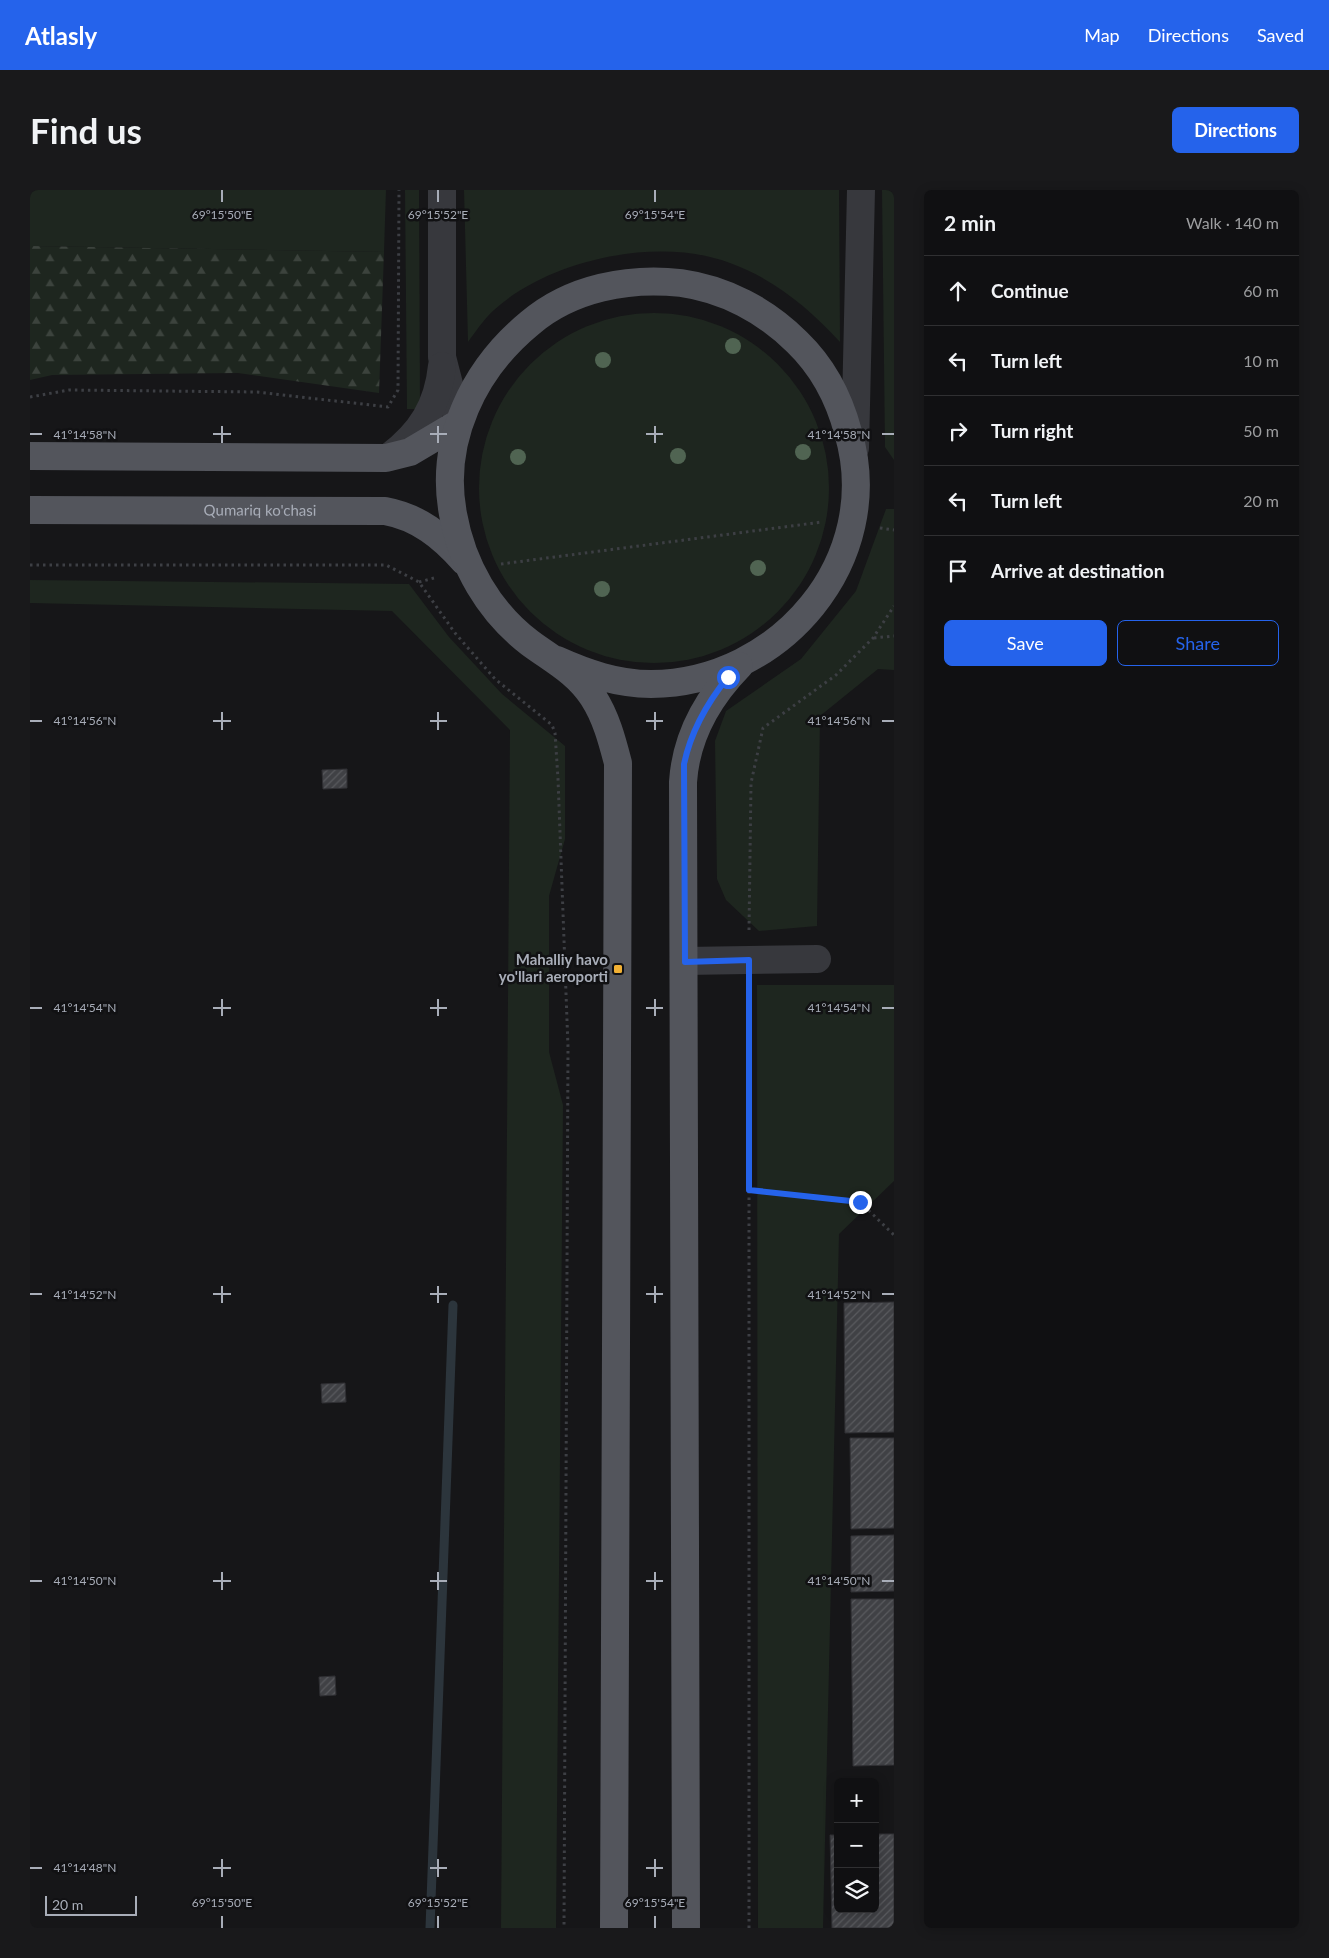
<!DOCTYPE html>
<html lang="en">
<head>
<meta charset="utf-8">
<style>
  :root { --surface:#101012; --page:#19191b; --text:#f1f3f6; --muted:#9c9d9f; --line:#303032; --accent:#2563eb }
  body { margin:0; font-family:Lato,sans-serif; background:var(--page); color:var(--text) }
  .controls { position:absolute; right:15px; bottom:15px; display:grid; overflow:hidden; border-radius:8px; box-shadow:0 2px 12px #0003 }
  .controls button { width:45px; height:45px; display:grid; place-items:center; padding:0; border:0; border-bottom:1px solid var(--line); background:var(--surface); color:var(--text); font:25px sans-serif }
  .scale { position:absolute; left:15px; bottom:12px; width:92px; box-sizing:border-box; padding-left:5px; border:2px solid #a8adb8; border-top:0; font-size:14px; line-height:18px; white-space:nowrap; color:#a8adb8; -webkit-text-stroke:4px #111113; paint-order:stroke }
  .stop { position:absolute; width:15px; height:15px; margin:-11px; border:4px solid #2563eb; border-radius:50%; background:#fff }
  .stop.end { background:#2563eb; border-color:#fff; box-shadow:0 1px 5px #0008 }
  .list { margin:0; padding:0; list-style:none }
  h2 { display:flex; justify-content:space-between; align-items:center; height:65px; margin:0; padding:0 20px; font-size:21px }
  h2 small { font-size:16px; font-weight:400; color:var(--muted) }
  .list li { display:grid; grid-template-columns:32px 1fr auto; gap:15px; align-items:center; box-sizing:border-box; height:70px; padding:0 20px; border-top:1px solid var(--line) }
  .list b { display:block; font-size:19px; white-space:nowrap }
  .list em { font-size:16px; font-style:normal; color:var(--muted) }
  .actions { display:flex; gap:10px; padding:15px 20px }
  .actions a { flex:1; padding:11px 0; border:1px solid var(--accent); border-radius:8px; text-align:center; font-size:18px; color:var(--accent) }
  .actions .main { background:var(--accent); color:#fff }
  .icon { flex:none; width:28px; height:28px; fill:none; stroke:currentColor; stroke-width:2; stroke-linecap:round; stroke-linejoin:round }
  .map { position:relative; flex:none; width:864px; height:1738px; overflow:hidden; border-radius:8px }
  header { display:flex; align-items:center; gap:30px; box-sizing:border-box; height:70px; padding:0 25px; background:var(--accent); color:#fff }
  header strong { font-size:24px }
  nav { display:flex; gap:28px; margin-inline-start:auto; font-size:18px }
  .intro { display:flex; align-items:center; justify-content:space-between; box-sizing:border-box; height:120px; padding:0 30px }
  h1 { margin:0; font-size:35px }
  .button { padding:12px 22px; border-radius:8px; background:var(--accent); color:#fff; font-size:18px; font-weight:700 }
  main { display:flex; gap:30px; padding:0 30px }
  aside { flex:1; background:var(--surface); border-radius:8px; box-shadow:0 2px 12px #0003 }
  .map>svg:first-child { display:block }
  .grass { fill:#1e261f }
  .forest { fill:url(#forest-firs) }
  .lines { fill:none; stroke-linecap:round; stroke-linejoin:round }
  .stream { stroke:#2c353c; stroke-width:9 }
  .building { fill:url(#building-hatch); stroke:#303034 }
  .path { stroke:#3d3f44; stroke-width:3; stroke-dasharray:2.5 4; stroke-linecap:butt }
  .minor { stroke:#37383d; stroke-width:28 }
  .major { stroke:#53555c; stroke-width:28 }
  .tree { fill:#506452 }
  .route { stroke:#2563eb; stroke-width:6 }
  .ticks { fill:none; stroke:#a8adb8; stroke-width:2 }
  .poi-dot { fill:#f2b134; stroke:#111113; stroke-width:2 }
  .labels { text-anchor:middle; stroke-width:5; stroke-linejoin:round; paint-order:stroke }
  .street-label { font-size:15px; fill:#a8adb8; stroke:#111113 }
  .poi-label { font-size:15px; font-weight:bold; fill:#a8adb8; stroke:#111113; text-anchor:end }
  .ticks-label { font-size:12px; text-anchor:middle; fill:#a8adb8; stroke:#111113; stroke-width:5; stroke-linejoin:round; paint-order:stroke }
</style>
</head>
<body>
<header>
<strong>Atlasly</strong>
<nav><a>Map</a><a>Directions</a><a>Saved</a></nav>
</header>
<div class="intro"><h1>Find us</h1><a class="button">Directions</a></div>
<main>
<div class="map">
<svg width="864" height="1738" viewBox="0 0 864 1738">
  <defs>
    <pattern id="forest-firs" width="22" height="20" patternUnits="userSpaceOnUse" patternTransform="scale(1.25)"><rect width="22" height="20" fill="#1e261f"/><path d="M5 1l3.5 6h-7zM16 11l3.5 6h-7z" fill="#3c433d"/></pattern>
    <pattern id="building-hatch" width="6" height="6" patternUnits="userSpaceOnUse" patternTransform="scale(1.25)"><rect width="6" height="6" fill="#404145"/><path d="M-1 1l2-2M0 6l6-6M5 7l2-2" fill="none" stroke="#595a5e"/></pattern>
  </defs>
  <rect width="100%" height="100%" fill="#161618"/>
  <!-- grass -->
  <g class="grass">
    <polygon points="0,0 356,0 354,62 0,56"/>
    <polygon points="375,0 389,0 390,219 377,219"/>
    <path d="M434,0h375l1,152c-31,-34 -66,-63 -110,-79 -71,-27 -180,-4 -236,47 -10,9 -18,21 -26,32z"/>
    <polygon points="852,0 864,0 864,270 855,257"/>
    <circle cx="624" cy="298" r="175"/>
    <polygon points="856,319 864,319 864,480 848,479 790,526 787,736 729,741 696,710 687,689 685,551 696,521 771,469 826,401"/>
    <polygon points="0,390 379,394 419,447 472,504 535,556 535,649 519,706 519,862 533,915 526,1738 471,1738 480,540 362,421 0,413"/>
    <polygon points="727,795 864,795 864,991 809,1044 793,1738 728,1738"/>
  </g>
  <!-- forest -->
  <polygon class="forest" points="0,56 354,62 349,203 208,183 22,185 0,190"/>
  <g class="lines">
    <!-- stream -->
    <polyline class="stream" points="400,1738 423,1115"/>
  </g>
  <!-- building -->
  <g class="building">
    <polygon points="317,579 317,598 293,599 292,580"/>
    <polygon points="864,1112 864,1242 815,1243 814,1113"/>
    <polygon points="315,1193 316,1212 292,1213 291,1194"/>
    <polygon points="820,1248 864,1248 864,1338 821,1339"/>
    <polygon points="864,1345 864,1401 821,1402 821,1346"/>
    <polygon points="821,1409 864,1409 864,1575 823,1576"/>
    <polygon points="305,1486 306,1505 290,1506 289,1487"/>
    <polygon points="845,1644 864,1644 864,1738 802,1738 800,1645 808,1645 808,1719 845,1719"/>
  </g>
  <g class="lines">
    <!-- path -->
    <g class="path">
      <polyline points="0,207 39,200 227,202 358,217 368,200 369,0"/>
      <polyline points="850,338 864,340"/>
      <polyline points="471,374 792,332"/>
      <polyline points="0,375 356,375 389,392 425,443 465,489 522,535 525,543 528,589 538,857 534,1738"/>
      <polyline points="389,392 404,388"/>
      <polyline points="844,448 864,446"/>
      <polyline points="719,740 721,593 733,538 806,485 843,448 864,416"/>
      <polyline points="719,1000 830,1012 864,1045"/>
      <polyline points="719,1738 719,799"/>
    </g>
    <!-- minor -->
    <g class="minor">
      <polyline points="412,0 412,167 429,233"/>
      <polyline points="825,258 831,0"/>
      <path d="M359,267c32,-24 49,-51 53,-91"/>
      <polyline points="655,771 787,769"/>
    </g>
    <!-- major -->
    <g class="major">
      <polyline points="0,266 356,268 380,262 429,233"/>
      <path id="s1" d="M0,320l355,1c33,6 57,25 79,50"/>
      <path d="M527,470c29,13 60,24 94,24 129,-1 235,-124 197,-252 -9,-34 -25,-65 -51,-90 -31,-31 -72,-53 -116,-59 -52,-6 -110,5 -151,40 -56,46 -91,117 -77,191 9,51 36,98 77,129 23,17 47,29 63,54 13,20 19,43 25,66l-4,1165"/>
      <path d="M656,1738l-3,-1146c3,-46 24,-83 56,-116"/>
    </g>
  </g>
  <!-- trees -->
  <g class="tree">
    <circle cx="703" cy="156" r="8"/>
    <circle cx="573" cy="170" r="8"/>
    <circle cx="773" cy="262" r="8"/>
    <circle cx="648" cy="266" r="8"/>
    <circle cx="488" cy="267" r="8"/>
    <circle cx="728" cy="378" r="8"/>
    <circle cx="572" cy="399" r="8"/>
  </g>
  <g class="lines">
    <!-- route -->
    <path class="route" d="M698,487c-21,26 -37,54 -44,87l1,198 64,-2v230l111,12"/>
  </g>
  <!-- ticks -->
  <path class="ticks" d="M192,0v12M408,0v12M625,0v12M192,236v17M408,236v17M625,236v17M0,244h12M183,244h18M400,244h17M616,244h17M852,244h12M192,522v18M408,522v18M625,522v18M0,531h12M183,531h18M400,531h17M616,531h17M852,531h12M192,809v17M408,809v17M625,809v17M0,818h12M183,818h18M400,818h17M616,818h17M852,818h12M192,1096v17M408,1096v17M625,1096v17M0,1104h12M183,1104h18M400,1104h17M616,1104h17M852,1104h12M192,1382v18M408,1382v18M625,1382v18M0,1391h12M183,1391h18M400,1391h17M616,1391h17M852,1391h12M192,1669v18M408,1669v18M625,1669v18M0,1678h12M183,1678h18M400,1678h17M616,1678h17M192,1726v12M408,1726v12M625,1726v12"/>
  <!-- markers -->
  <rect class="poi-dot" x="583" y="774" width="10" height="10" rx="2.5"/>
  <g class="labels">
    <!-- street labels -->
    <g class="street-label">
      <text dy="5" stroke="none"><textPath href="#s1" startOffset="230">Qumariq ko'chasi</textPath></text>
    </g>
    <!-- poi labels -->
    <g class="poi-label">
      <text x="578" y="775">Mahalliy havo<tspan x="578" dy="17">yo'llari aeroporti</tspan></text>
    </g>
  </g>
  <g class="ticks-label">
    <text x="192" y="29">69°15'50"E</text>
    <text x="408" y="29">69°15'52"E</text>
    <text x="625" y="29">69°15'54"E</text>
    <text x="55" y="249">41°14'58"N</text>
    <text x="809" y="249">41°14'58"N</text>
    <text x="55" y="535">41°14'56"N</text>
    <text x="809" y="535">41°14'56"N</text>
    <text x="55" y="822">41°14'54"N</text>
    <text x="809" y="822">41°14'54"N</text>
    <text x="55" y="1109">41°14'52"N</text>
    <text x="809" y="1109">41°14'52"N</text>
    <text x="55" y="1395">41°14'50"N</text>
    <text x="809" y="1395">41°14'50"N</text>
    <text x="55" y="1682">41°14'48"N</text>
    <text x="192" y="1717">69°15'50"E</text>
    <text x="408" y="1717">69°15'52"E</text>
    <text x="625" y="1717">69°15'54"E</text>
  </g>
</svg>
<div class="controls">
<button>+</button>
<button>−</button>
<button><svg class="icon" aria-label="layers" viewBox="0 0 24 24"><path d="M12 4l9 5-9 5-9-5zM3 14l9 5 9-5"/></svg></button>
</div>
<div class="scale">20 m</div>
<div class="stop" style="left:698px;top:487px"></div>
<div class="stop end" style="left:830px;top:1012px"></div>
</div>
<aside>
<h2>2 min<small>Walk · 140 m</small></h2>
<ul class="list">
<li><svg class="icon" aria-label="ahead" viewBox="0 0 24 24"><path d="M12 20V5M6 11l6-6 6 6"/></svg><div><b>Continue</b></div><em>60 m</em></li>
<li><svg class="icon" aria-label="left" viewBox="0 0 24 24"><path d="M17 20v-9H6M10 6l-5 5 5 5"/></svg><div><b>Turn left</b></div><em>10 m</em></li>
<li><svg class="icon" aria-label="right" viewBox="0 0 24 24"><path d="M7 20v-9h11M14 6l5 5-5 5"/></svg><div><b>Turn right</b></div><em>50 m</em></li>
<li><svg class="icon" aria-label="left" viewBox="0 0 24 24"><path d="M17 20v-9H6M10 6l-5 5 5 5"/></svg><div><b>Turn left</b></div><em>20 m</em></li>
<li><svg class="icon" aria-label="arrive" viewBox="0 0 24 24"><path d="M6 21V4h12l-3 4 3 4H6"/></svg><div><b>Arrive at destination</b></div></li>
</ul>
<div class="actions"><a class="main">Save</a><a>Share</a></div>
</aside>
</main>
</body>
</html>
